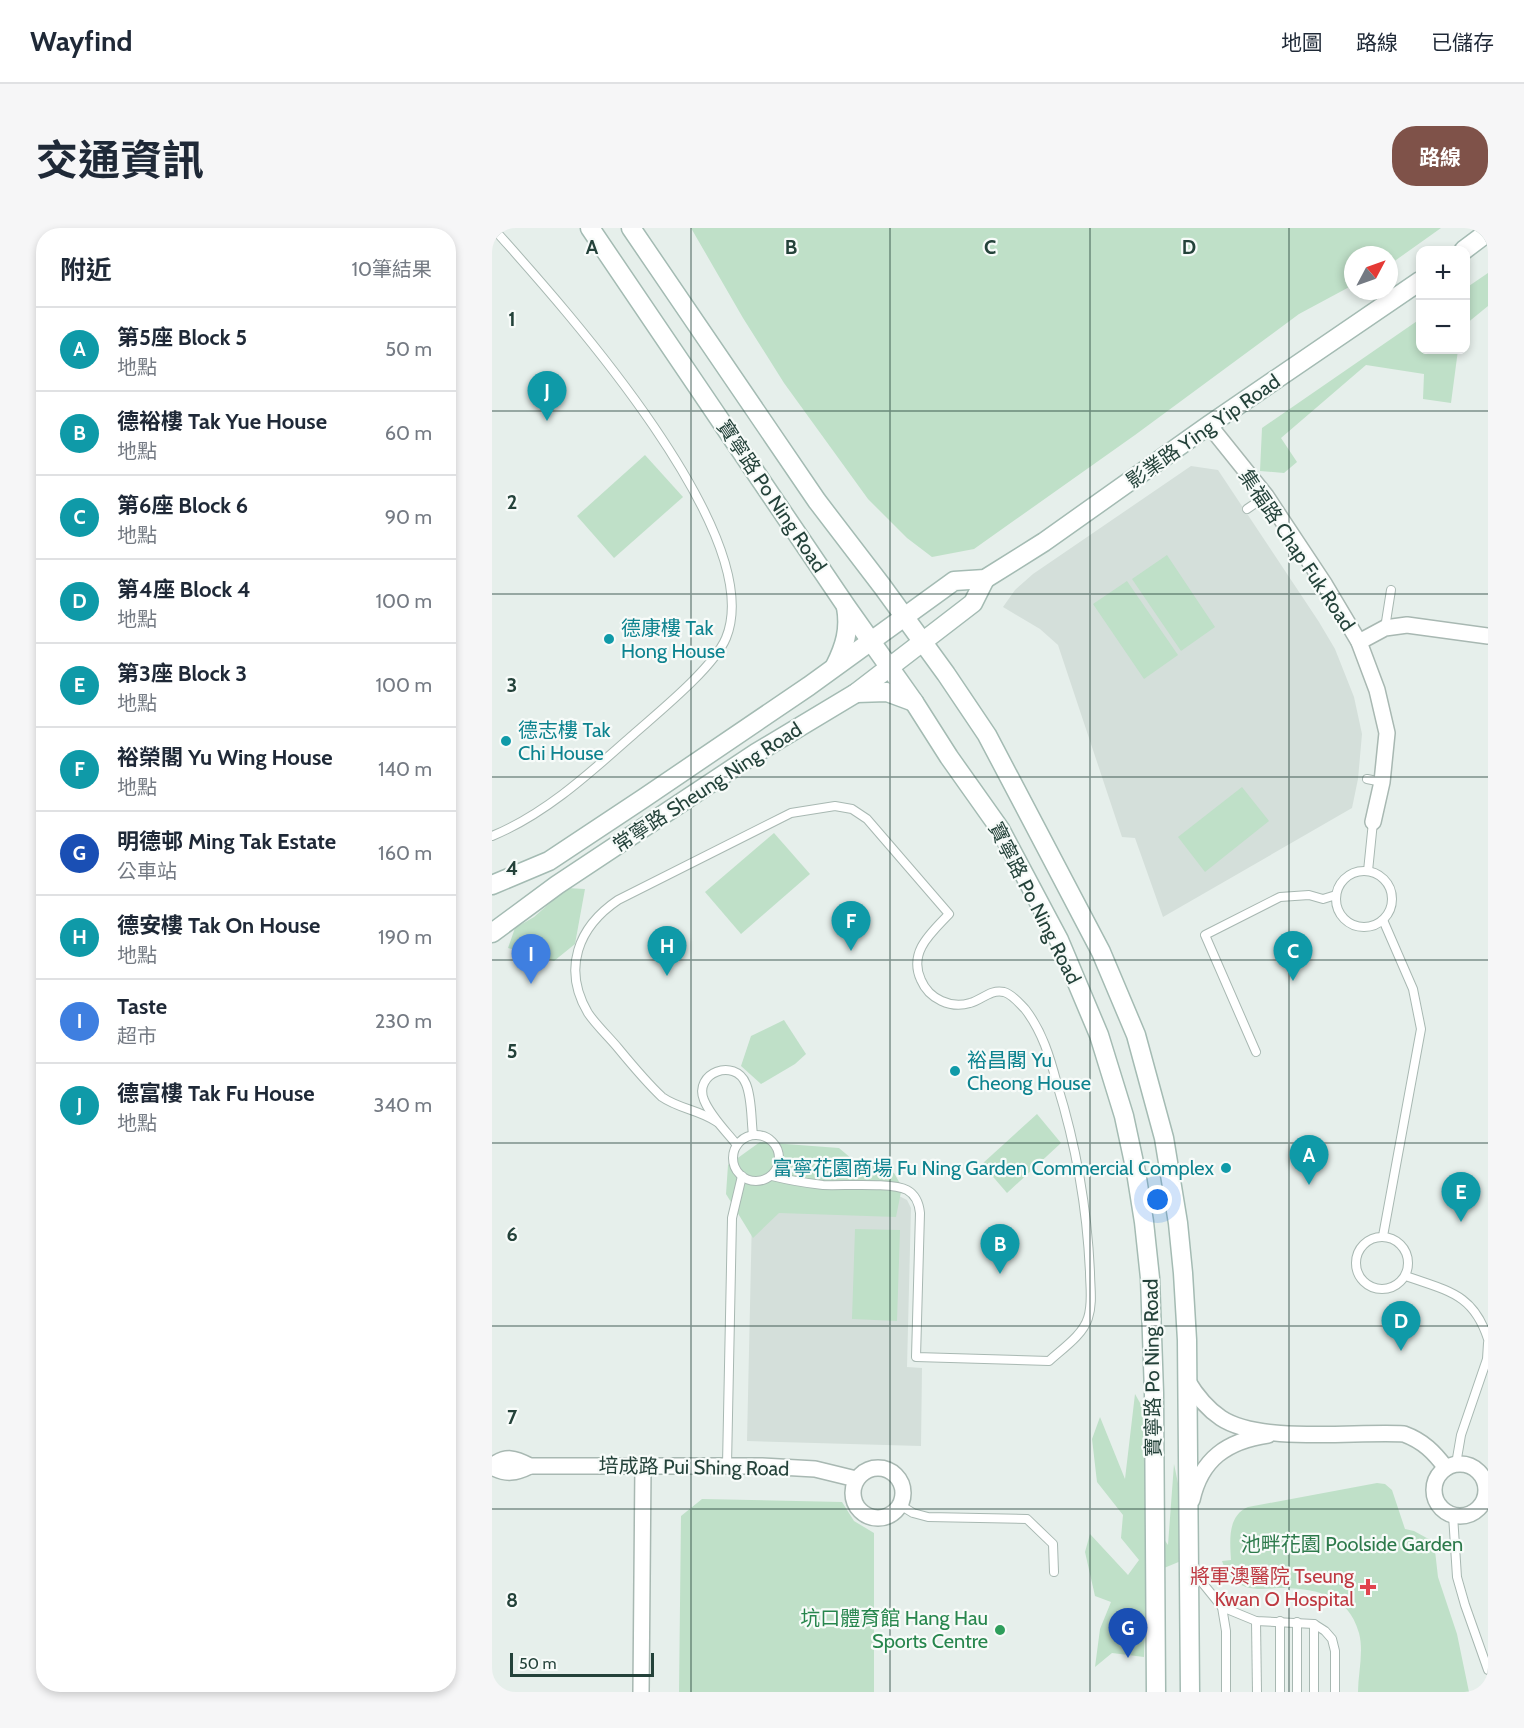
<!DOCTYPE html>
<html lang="zh-TW">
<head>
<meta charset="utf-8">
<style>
  :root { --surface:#fff; --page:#f6f6f7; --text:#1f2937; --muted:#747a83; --line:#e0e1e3; --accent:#7f5249 }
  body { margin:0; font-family:Cabin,"Noto Sans TC",sans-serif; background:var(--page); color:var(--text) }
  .controls { position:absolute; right:18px; top:18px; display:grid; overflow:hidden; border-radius:12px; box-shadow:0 3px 9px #0003 }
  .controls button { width:54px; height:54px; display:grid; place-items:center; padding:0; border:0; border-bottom:2px solid var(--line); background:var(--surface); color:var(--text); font:30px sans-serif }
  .compass { position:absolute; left:852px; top:18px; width:54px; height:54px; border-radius:50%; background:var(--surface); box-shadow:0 3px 9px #0003; rotate:49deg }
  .scale { position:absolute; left:18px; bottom:15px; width:144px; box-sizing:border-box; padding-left:6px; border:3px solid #24423a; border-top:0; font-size:16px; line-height:21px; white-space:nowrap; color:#24423a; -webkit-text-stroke:4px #f7fbf9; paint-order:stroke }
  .you { position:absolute; left:666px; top:972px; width:21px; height:21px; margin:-15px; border:4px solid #fff; border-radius:50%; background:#1a73e8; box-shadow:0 0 0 9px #1a73e833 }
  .badge { display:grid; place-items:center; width:39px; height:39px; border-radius:50%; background:var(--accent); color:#fff; font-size:20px; font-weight:700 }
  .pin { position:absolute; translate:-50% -50px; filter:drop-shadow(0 2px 3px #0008) }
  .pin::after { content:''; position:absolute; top:32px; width:21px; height:18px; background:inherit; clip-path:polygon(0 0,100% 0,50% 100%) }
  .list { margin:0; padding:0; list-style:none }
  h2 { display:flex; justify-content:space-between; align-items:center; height:78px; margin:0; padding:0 24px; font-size:26px }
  h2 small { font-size:20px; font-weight:400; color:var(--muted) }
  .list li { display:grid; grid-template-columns:39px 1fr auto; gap:18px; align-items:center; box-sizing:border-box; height:84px; padding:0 24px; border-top:2px solid var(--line) }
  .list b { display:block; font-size:22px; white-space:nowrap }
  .list p { margin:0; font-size:20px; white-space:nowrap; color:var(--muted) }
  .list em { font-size:20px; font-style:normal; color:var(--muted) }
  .map { position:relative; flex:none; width:996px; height:1464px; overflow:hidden; border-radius:24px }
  header { display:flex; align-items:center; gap:36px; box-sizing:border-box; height:84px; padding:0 30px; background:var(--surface); border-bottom:2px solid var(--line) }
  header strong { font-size:28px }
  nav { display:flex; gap:33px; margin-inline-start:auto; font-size:21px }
  .intro { display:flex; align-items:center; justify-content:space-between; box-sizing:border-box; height:144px; padding:0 36px }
  h1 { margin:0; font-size:42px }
  .button { padding:15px 27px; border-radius:24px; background:var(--accent); color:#fff; font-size:21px; font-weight:700 }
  main { display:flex; gap:36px; padding:0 36px }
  aside { flex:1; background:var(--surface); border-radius:24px; box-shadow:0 3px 9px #0003 }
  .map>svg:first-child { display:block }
  .built { fill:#d4dfda }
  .green { fill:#bfe0c8 }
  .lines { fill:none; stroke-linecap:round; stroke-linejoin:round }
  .lane-casing { stroke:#a8b8b2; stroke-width:10 }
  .street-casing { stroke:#a8b8b2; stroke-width:18 }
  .secondary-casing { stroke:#a4bbb3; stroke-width:21 }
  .lane { stroke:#fff; stroke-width:8 }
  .street { stroke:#fff; stroke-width:15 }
  .secondary { stroke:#fff; stroke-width:18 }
  .grid { fill:none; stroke:#24423a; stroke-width:1.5; stroke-opacity:0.55 }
  .culture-dot { fill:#0f9aa8; stroke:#f7fbf9; stroke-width:2 }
  .health-dot { fill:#e0444e; stroke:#f7fbf9; stroke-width:2 }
  .leisure-dot { fill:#2e9e5b; stroke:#f7fbf9; stroke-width:2 }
  .labels { text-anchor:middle; stroke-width:4.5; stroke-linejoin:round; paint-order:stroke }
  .street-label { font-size:20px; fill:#24423a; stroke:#f7fbf9 }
  .culture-label { font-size:20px; fill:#0d838f; stroke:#f7fbf9; text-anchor:start }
  .park-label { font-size:20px; fill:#2d7a4b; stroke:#f7fbf9 }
  .health-label { font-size:20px; fill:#be3a42; stroke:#f7fbf9; text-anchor:end }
  .leisure-label { font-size:20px; fill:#27864d; stroke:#f7fbf9; text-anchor:end }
  .grid-label { font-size:20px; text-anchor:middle; font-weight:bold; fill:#24423a; stroke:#f7fbf9; stroke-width:4.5; stroke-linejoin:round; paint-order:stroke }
</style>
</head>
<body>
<header>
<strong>Wayfind</strong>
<nav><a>地圖</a><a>路線</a><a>已儲存</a></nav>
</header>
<div class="intro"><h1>交通資訊</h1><a class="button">路線</a></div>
<main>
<aside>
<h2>附近<small>10筆結果</small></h2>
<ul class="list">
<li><span class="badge" style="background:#0f9aa8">A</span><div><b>第5座 Block 5</b><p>地點</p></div><em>50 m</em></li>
<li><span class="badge" style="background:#0f9aa8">B</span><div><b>德裕樓 Tak Yue House</b><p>地點</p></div><em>60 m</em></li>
<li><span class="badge" style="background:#0f9aa8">C</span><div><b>第6座 Block 6</b><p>地點</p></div><em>90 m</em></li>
<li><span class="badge" style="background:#0f9aa8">D</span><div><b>第4座 Block 4</b><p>地點</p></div><em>100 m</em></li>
<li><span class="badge" style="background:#0f9aa8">E</span><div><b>第3座 Block 3</b><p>地點</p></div><em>100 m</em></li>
<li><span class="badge" style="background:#0f9aa8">F</span><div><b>裕榮閣 Yu Wing House</b><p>地點</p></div><em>140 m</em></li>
<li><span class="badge" style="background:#1a4fb4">G</span><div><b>明德邨 Ming Tak Estate</b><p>公車站</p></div><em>160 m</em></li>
<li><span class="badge" style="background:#0f9aa8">H</span><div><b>德安樓 Tak On House</b><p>地點</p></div><em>190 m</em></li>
<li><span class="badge" style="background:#3f7fe0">I</span><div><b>Taste</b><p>超市</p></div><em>230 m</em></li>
<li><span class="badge" style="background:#0f9aa8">J</span><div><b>德富樓 Tak Fu House</b><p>地點</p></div><em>340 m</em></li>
</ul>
</aside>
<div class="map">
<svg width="996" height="1464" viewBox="0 0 996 1464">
  <rect width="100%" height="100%" fill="#e6efeb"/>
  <!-- built -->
  <g class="built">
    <polygon points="699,238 726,242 827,394 843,421 862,469 870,506 866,551 860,580 671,689 643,610 630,609 566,417 548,401 511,379 523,362 541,346"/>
    <polygon points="407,968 415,972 419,980 415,1139 430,1140 429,1218 255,1213 260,988"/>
  </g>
  <!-- green -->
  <g class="green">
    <polygon points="199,0 949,0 897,37 897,27 861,27 861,57 807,86 643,207 482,321 440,329 415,310 376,271 292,155 251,90"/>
    <polygon points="996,45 996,78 974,96 974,60"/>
    <polygon points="928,91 928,122 966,122 959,175 931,171 932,146 874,137 789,210 805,234 792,245 768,243 770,200"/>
    <polygon points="153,227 191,269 122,330 85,288"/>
    <polygon points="675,327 723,399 689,423 640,351"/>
    <polygon points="635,353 686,427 652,451 601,376"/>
    <polygon points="750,559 777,593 713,644 686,609"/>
    <polygon points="282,605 318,646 249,706 213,664"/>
    <polygon points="75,660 93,661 83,716 62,733 16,720 23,700 42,689"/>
    <polygon points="292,792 314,826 303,836 269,856 249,838 259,808"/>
    <polygon points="545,886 569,915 515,965 490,936"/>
    <polygon points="268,914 347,920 360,931 402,945 410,959 404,989 287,985 261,1010 234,966 236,937"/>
    <polygon points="363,1001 408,1002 405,1093 360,1091"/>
    <polygon points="643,1166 652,1182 657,1249 657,1290 676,1317 682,1236 693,1289 689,1333 655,1347 652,1429 620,1425 603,1439 608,1401 619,1374 603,1368 593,1324 598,1306 636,1347 647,1332 629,1310 631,1287 605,1254 600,1211 608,1189 633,1251"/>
    <path d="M885,1255l8,1 7,6 13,39 9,2 20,11 4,35 19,57 12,58h-111c0,-19 6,-40 1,-59 -11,-40 -46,-45 -81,-45 -11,1 -22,2 -32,-1 -13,-5 -20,-14 -24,-26l9,-1c-1,-19 -4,-44 17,-53z"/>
    <polygon points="210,1271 350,1274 362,1293 382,1305 382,1464 187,1464 189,1288"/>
  </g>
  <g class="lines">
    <defs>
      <g id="lane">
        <polyline points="755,281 774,268"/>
        <polyline points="893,400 899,362"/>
        <polyline points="875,551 890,554"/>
        <path d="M0,608c54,-22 100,-65 143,-103 25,-22 79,-66 91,-95 43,-104 -166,-335 -233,-410"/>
        <circle cx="872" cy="671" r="28"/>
        <polyline points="876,643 881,594"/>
        <polyline points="891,692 921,761 929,801 891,1008"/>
        <polyline points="764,824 713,707 788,669 817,667 831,671 844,667"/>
        <path d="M225,894c-17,-12 -38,-13 -55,-25 -16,-15 -30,-32 -44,-49 -9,-11 -22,-23 -30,-35 -26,-44 -10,-86 30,-113l173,-87 44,-7 17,3 15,10 82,95c-18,19 -41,38 -28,66 8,19 30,29 49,23 12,-3 20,-14 34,-11 8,2 15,11 21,17 17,22 25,48 32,75 19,61 30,124 33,188 0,15 3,31 -2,46 -5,17 -26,31 -39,43l-133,-4 4,-144c-1,-10 -4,-18 -13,-23 -15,-8 -65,-4 -84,-5 -18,-2 -35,-5 -51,-9"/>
        <circle cx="264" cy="930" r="23"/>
        <path d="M245,917c-11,-14 -26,-28 -33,-45 -11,-27 31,-43 42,-16 6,14 5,35 7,51"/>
        <circle cx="890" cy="1035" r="26"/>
        <path d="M914,1048c41,15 67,17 82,63"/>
        <polyline points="964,1236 969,1207 995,1131 996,1115"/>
        <polyline points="235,1237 240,990 250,948"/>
        <polyline points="993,1260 996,1260"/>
        <polyline points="408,1277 421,1285 436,1289 535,1291 561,1316 562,1344"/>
        <polyline points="961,1287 965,1349 973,1377 996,1442"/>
        <polyline points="700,1342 730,1379 764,1393 822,1396 833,1403 840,1411 843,1423 843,1464"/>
        <polyline points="730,1379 734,1403 734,1464"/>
        <polyline points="764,1393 765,1464"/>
        <polyline points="788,1393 788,1464"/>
        <polyline points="805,1394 805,1464"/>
        <polyline points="822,1396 822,1464"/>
      </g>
      <g id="street">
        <polyline points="717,197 774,268 833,357 867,414 885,462 895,505 890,554 881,594"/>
        <polyline points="867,414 893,400 915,397 996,408"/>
        <path d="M695,1152c9,15 19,28 34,38 39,26 135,13 183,16 19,7 30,18 42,34"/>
        <circle cx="968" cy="1262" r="26"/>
        <path d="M0,1238c14,-11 23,-8 38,0h232l53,3 41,10"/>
        <path d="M0,1239c14,8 24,6 38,-1"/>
        <circle cx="386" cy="1265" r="25"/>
        <path d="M700,1272c9,-41 35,-59 76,-65"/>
        <polyline points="149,1464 151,1238"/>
      </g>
      <g id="secondary">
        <polyline points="98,0 354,378 422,474 457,529 508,601 567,712 607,807 632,888 644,944 652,994 658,1050 662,1165 664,1464"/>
        <polyline points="139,0 325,273 390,358 454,446 495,507 609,724 644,807 672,910 686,995 691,1045 695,1112 698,1464"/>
        <polyline points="972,22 996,4"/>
        <path d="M343,438c10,-20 15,-37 11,-59"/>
        <polyline points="364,465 395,464 422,474"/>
        <polyline points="0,657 57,633 152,570 317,458 462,353 493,351 552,314 717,197 928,53"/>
        <polyline points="0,705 65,657 264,525 364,465 481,375 493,351"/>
      </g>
    </defs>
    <!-- lane casing -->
    <use href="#lane" class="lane-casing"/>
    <!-- street casing -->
    <use href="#street" class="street-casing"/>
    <!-- secondary casing -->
    <use href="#secondary" class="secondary-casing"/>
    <!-- lane -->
    <use href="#lane" class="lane"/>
    <!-- street -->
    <use href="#street" class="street"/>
    <!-- secondary -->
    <use href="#secondary" class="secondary"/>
  </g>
  <!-- grid -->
  <path class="grid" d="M199,0v1464M398,0v1464M598,0v1464M797,0v1464M0,183h996M0,366h996M0,549h996M0,732h996M0,915h996M0,1098h996M0,1281h996"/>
  <!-- markers -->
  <g class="culture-dot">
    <circle cx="117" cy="411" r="6"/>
    <circle cx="14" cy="513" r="6"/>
    <circle cx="463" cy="843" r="6"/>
    <circle cx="734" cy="940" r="6"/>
  </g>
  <path class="health-dot" d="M873 1350h6v6h6v6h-6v6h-6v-6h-6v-6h6z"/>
  <circle class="leisure-dot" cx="508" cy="1402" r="6"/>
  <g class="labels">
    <!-- street labels -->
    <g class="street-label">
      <text transform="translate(711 203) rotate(-35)" y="7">影業路 Ying Yip Road</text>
      <text transform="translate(280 268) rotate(56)" y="7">寶寧路 Po Ning Road</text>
      <text transform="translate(805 322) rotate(56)" y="7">集福路 Chap Fuk Road</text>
      <text transform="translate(215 559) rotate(-33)" y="7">常寧路 Sheung Ning Road</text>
      <text transform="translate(543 675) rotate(63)" y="7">寶寧路 Po Ning Road</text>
      <text transform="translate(660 1140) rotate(-91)" y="7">寶寧路 Po Ning Road</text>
      <text transform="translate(202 1239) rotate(1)" y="7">培成路 Pui Shing Road</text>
    </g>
    <!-- culture labels -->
    <g class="culture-label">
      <text x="129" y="407">德康樓 Tak<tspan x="129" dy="23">Hong House</tspan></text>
      <text x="26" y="509">德志樓 Tak<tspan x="26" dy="23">Chi House</tspan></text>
      <text x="475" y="839">裕昌閣 Yu<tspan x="475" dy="23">Cheong House</tspan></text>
      <text x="722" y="947" text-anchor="end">富寧花園商場 Fu Ning Garden Commercial Complex</text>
    </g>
    <!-- park labels -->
    <g class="park-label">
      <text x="860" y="1323">池畔花園 Poolside Garden</text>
    </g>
    <!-- health labels -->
    <g class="health-label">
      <text x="862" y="1355">將軍澳醫院 Tseung<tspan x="862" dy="23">Kwan O Hospital</tspan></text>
    </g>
    <!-- leisure labels -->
    <g class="leisure-label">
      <text x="496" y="1397">坑口體育館 Hang Hau<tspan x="496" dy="23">Sports Centre</tspan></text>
    </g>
  </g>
  <g class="grid-label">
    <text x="100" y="26">A</text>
    <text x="299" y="26">B</text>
    <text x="498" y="26">C</text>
    <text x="697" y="26">D</text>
    <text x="20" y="98">1</text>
    <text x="20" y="281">2</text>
    <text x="20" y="464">3</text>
    <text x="20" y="647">4</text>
    <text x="20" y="830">5</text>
    <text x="20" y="1013">6</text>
    <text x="20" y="1196">7</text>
    <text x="20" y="1379">8</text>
  </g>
</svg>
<div class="controls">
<button>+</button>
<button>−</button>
</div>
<svg class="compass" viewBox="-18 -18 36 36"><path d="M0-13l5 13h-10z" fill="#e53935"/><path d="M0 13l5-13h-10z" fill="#747a83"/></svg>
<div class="scale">50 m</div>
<div class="you"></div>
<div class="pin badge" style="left:817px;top:957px;background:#0f9aa8">A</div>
<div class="pin badge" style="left:508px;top:1046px;background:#0f9aa8">B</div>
<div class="pin badge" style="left:801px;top:753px;background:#0f9aa8">C</div>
<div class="pin badge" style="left:909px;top:1123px;background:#0f9aa8">D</div>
<div class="pin badge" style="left:969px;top:994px;background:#0f9aa8">E</div>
<div class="pin badge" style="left:359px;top:723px;background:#0f9aa8">F</div>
<div class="pin badge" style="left:636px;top:1430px;background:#1a4fb4">G</div>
<div class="pin badge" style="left:175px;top:748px;background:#0f9aa8">H</div>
<div class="pin badge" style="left:39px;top:756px;background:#3f7fe0">I</div>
<div class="pin badge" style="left:55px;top:193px;background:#0f9aa8">J</div>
</div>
</main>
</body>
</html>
